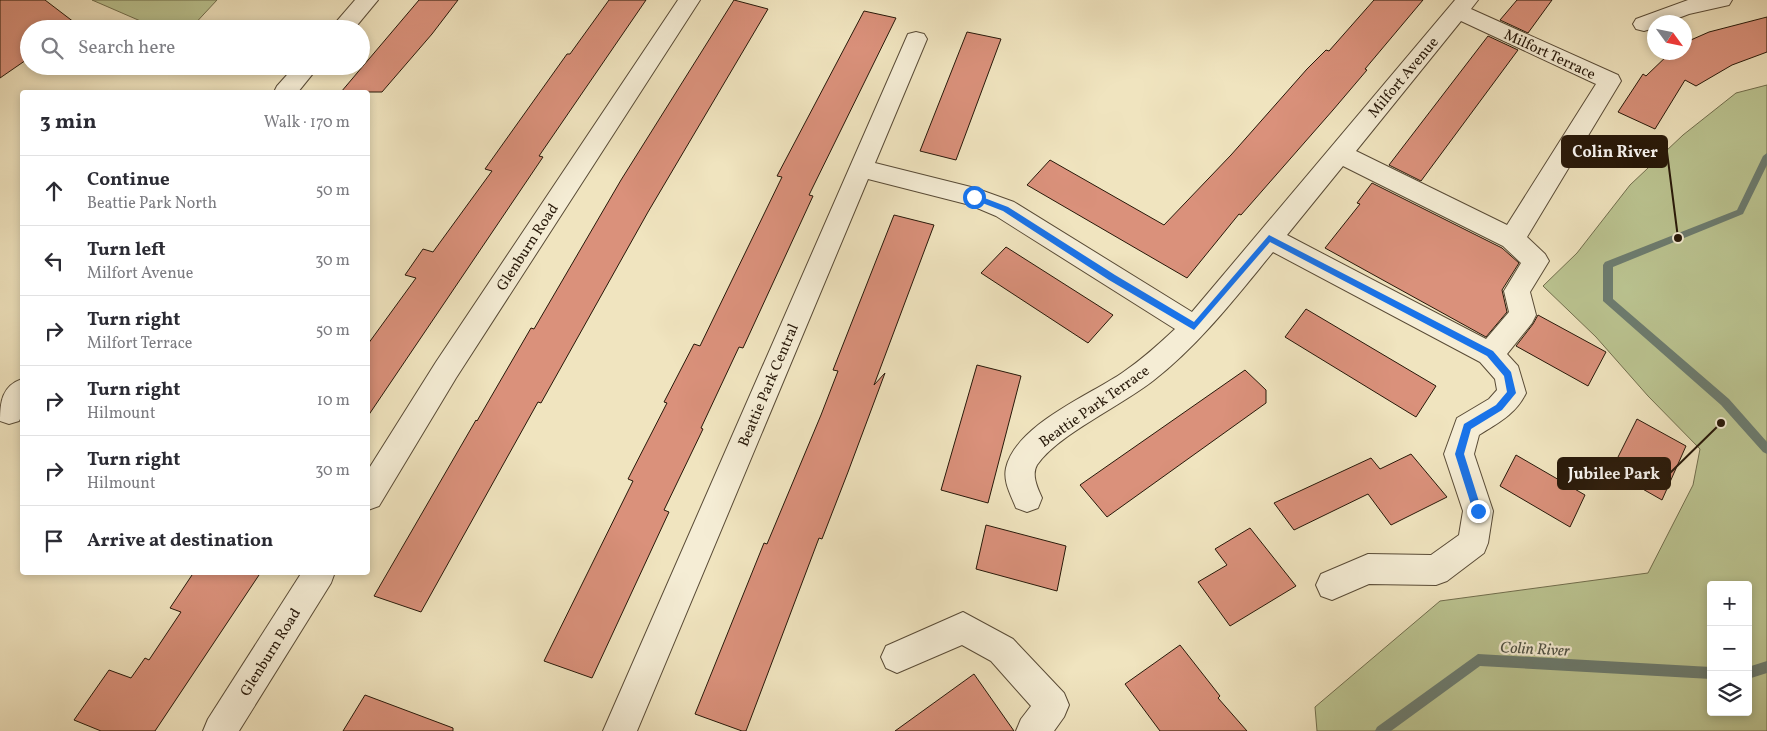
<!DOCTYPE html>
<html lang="en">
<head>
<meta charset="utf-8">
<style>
  :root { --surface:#fff; --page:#f2f2f3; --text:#2b2b33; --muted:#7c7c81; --line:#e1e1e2 }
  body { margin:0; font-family:Vollkorn,serif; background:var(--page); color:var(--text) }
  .controls { position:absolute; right:15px; bottom:15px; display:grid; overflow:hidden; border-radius:5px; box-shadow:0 2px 8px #0003 }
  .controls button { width:45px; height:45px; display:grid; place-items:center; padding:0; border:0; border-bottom:1px solid var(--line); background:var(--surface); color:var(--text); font:25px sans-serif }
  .compass { position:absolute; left:1647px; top:15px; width:45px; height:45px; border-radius:50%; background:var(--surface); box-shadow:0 2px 8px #0003; rotate:123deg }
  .stop { position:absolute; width:15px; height:15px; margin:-11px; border:4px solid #1a73e8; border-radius:50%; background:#fff }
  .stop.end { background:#1a73e8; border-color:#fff; box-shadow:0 1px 5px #0008 }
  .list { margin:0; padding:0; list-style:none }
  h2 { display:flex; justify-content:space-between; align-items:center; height:65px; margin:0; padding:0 20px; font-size:21px }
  h2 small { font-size:16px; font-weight:400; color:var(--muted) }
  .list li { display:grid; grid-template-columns:32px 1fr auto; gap:15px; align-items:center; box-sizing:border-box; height:70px; padding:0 20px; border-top:1px solid var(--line) }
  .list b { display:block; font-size:19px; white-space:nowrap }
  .list p { margin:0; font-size:16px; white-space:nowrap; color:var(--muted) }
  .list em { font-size:16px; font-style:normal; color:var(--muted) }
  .icon { flex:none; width:28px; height:28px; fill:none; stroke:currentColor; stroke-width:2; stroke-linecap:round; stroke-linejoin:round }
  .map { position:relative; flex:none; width:1767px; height:731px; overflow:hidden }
  .search { position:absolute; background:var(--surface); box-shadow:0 2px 8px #0003; left:20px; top:20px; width:350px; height:55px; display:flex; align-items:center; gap:12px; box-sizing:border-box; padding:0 18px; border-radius:28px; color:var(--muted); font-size:19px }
  .panel { position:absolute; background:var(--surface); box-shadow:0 2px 8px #0003; left:20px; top:90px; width:350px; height:485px; border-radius:5px }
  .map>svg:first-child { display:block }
  .green { fill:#bbc491; stroke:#716e4d; fill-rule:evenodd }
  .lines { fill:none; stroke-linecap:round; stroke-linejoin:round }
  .stream { fill:#6c7c70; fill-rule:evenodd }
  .building { fill:#da917b; stroke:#271809 }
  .minor-casing { stroke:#594b36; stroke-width:2 }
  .minor { fill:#f5edd5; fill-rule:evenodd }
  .route { fill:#1a73e8 }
  .labels { text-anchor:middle; stroke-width:4.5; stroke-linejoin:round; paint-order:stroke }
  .street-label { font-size:15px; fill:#271809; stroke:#f5edd5 }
  .water-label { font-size:16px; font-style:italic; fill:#4f5245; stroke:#f5edd5 }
  .leader { fill:none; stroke:#271809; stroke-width:2 }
  .callout-dot { fill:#271809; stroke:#f5edd5; stroke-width:2 }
  .callout { fill:#271809; stroke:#271809; stroke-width:2 }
  .callout-label { font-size:16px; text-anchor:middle; font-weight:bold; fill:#fff }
</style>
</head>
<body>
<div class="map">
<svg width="1767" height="731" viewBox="0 0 1767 731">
  <rect width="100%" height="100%" fill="#f0e4bf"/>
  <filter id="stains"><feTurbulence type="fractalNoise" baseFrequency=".004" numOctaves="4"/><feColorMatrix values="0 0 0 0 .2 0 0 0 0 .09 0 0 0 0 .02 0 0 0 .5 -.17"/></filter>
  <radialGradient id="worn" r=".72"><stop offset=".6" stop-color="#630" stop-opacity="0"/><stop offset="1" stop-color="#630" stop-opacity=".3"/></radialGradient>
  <!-- green -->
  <g class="green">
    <polygon points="92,0 217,0 190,29 159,29"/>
    <path d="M1767,85v646h-450l-2,-24 125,-106 208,-28 45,-88 7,-36 -52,-53 -52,-59 -53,-51 34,-33 53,-68 53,-50 53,-42zM1711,585h37v127h-37z"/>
  </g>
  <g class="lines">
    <!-- stream -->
    <g class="stream">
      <polygon points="1767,153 1767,165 1743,214 1613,267 1613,299 1729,399 1767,442 1767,454 1763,452 1721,405 1603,301 1603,265 1605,262 1737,210 1763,156"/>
      <polygon points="1478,654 1711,667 1711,679 1480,666 1391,731 1375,731 1377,727"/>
      <polygon points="1767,661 1767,673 1748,679 1748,667"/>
    </g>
  </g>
  <!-- building -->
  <g class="building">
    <polygon points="0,0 45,0 83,29 29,29 29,58 0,78"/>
    <polygon points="419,0 458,0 432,34 382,92 341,92"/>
    <polygon points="609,0 646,0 539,156 543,157 368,416 368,344 416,278 405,275 423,249 433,252 492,171 485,169 567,54 570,54"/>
    <polygon points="734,0 768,9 648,212 541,403 538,402 421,612 374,596 476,420 477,421 531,328 534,329 621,180"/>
    <polygon points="1374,0 1423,0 1365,69 1367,70 1333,110 1241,215 1239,214 1187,278 1027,185 1050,160 1164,225 1231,155 1307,69 1326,50 1329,51"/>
    <polygon points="1517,0 1552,0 1528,33 1500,20"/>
    <polygon points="864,11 896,18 809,195 813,196 743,348 739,347 701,428 703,429 664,510 669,512 592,678 544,661 633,481 628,479 667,403 664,402 694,344 700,346 782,177 777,176"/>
    <polygon points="1767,17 1767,52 1732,65 1696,86 1685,80 1655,129 1618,112 1643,74 1646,76 1671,52 1684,52 1684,43 1709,32"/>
    <polygon points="967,32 1001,39 956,160 920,151"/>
    <polygon points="1488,36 1518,50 1421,181 1389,165"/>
    <polygon points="1372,183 1502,248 1519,263 1502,290 1507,312 1486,337 1325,248 1360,204 1357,203"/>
    <polygon points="894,215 934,225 874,385 885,373 848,472 822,539 819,538 746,731 742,731 695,714 764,543 767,544 821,415 838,371 833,370"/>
    <polygon points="1006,247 1113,315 1088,343 981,273"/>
    <polygon points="1306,309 1436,386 1416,417 1285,337"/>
    <polygon points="1538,315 1606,352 1588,386 1516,346 1533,324"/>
    <polygon points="977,365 1021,376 988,503 941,490"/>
    <polygon points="1245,370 1266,390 1266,403 1107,517 1080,485"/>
    <polygon points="1637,419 1686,446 1662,500 1611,471"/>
    <polygon points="1411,454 1447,497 1391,525 1368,494 1294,530 1274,503 1371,458 1380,469"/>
    <polygon points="1516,455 1585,495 1570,527 1500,486"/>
    <polygon points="986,525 1066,546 1057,591 976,569"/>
    <polygon points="1250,528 1296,586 1230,626 1198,582 1227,565 1215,549"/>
    <polygon points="194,572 261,572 155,731 101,731 74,720 109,670 131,678 145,658 149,660 181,612 170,608"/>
    <polygon points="1180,645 1220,696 1218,698 1247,731 1160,731 1125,684"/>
    <polygon points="974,674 1014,731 895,731"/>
    <polygon points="365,695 453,728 453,731 343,731"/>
  </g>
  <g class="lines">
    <defs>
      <g id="minor">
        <polygon points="355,0 378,0 354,29 330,29"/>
        <polygon points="678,0 700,0 456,378 379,506 368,510 368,470 436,362"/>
        <path d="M1455,0h23l-7,9 147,66 3,6 -94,156 18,17 4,7 -19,31 6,23 -4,8 -25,31 11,12 8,27c-10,21 -28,30 -47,42l-5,19 19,57 -5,32 -4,10 -37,28 -11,4 -67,-1 -37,16 -11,-4 -5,-11 5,-11 47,-20 63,1 28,-20 4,-24 -19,-57 13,-36 32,-19 8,-9 -2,-11 -15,-17 -207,-110c-37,45 -73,92 -119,128 -31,25 -97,55 -117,85 -6,10 1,24 5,33l-4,10 -11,4 -11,-4c-5,-13 -13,-26 -10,-40 10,-43 82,-72 116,-95 19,-13 36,-28 53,-44l-179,-113 -26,-11 -102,-26 -231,552h-34l305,-697 8,-2 8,2 3,5 -52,124 100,25 39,14 178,110zM1461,21l135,63 -89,141 -151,-74zM1343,166l160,80 18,17 -17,28 5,21 -23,27 -199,-104z"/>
        <polygon points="1688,0 1732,0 1729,5 1689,14 1668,22 1654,22 1654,28 1644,31 1636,29 1633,24 1636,19"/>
        <polygon points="295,66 319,66 298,92 274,92 277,86"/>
        <path d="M22,379v36l-3,6 -10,3 -9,-3c0,-19 2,-35 22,-42z"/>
        <polygon points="302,572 335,572 331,583 239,731 203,731 208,719"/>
        <polygon points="963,612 1013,639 1064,693 1069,705 1064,717 1054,731 1016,731 1021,719 1031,706 991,661 962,645 897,673 886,668 881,657 886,646"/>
      </g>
    </defs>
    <!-- minor casing -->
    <use href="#minor" class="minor-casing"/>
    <!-- minor -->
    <use href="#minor" class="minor"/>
  </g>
  <!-- route -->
  <polygon class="route" points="974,194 1008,207 1115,275 1194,322 1269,235 1493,351 1511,372 1516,393 1502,410 1471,429 1464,454 1482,511 1481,514 1475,514 1473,511 1455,454 1464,424 1496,405 1507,392 1504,376 1487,356 1270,242 1194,330 1109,280 1003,211 972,199 972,195"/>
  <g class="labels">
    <!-- street labels -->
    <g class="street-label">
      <text transform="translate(1550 54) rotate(25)" y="5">Milfort Terrace</text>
      <text transform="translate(1403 77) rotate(-50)" y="5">Milfort Avenue</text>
      <text transform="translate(527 247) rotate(-57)" y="5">Glenburn Road</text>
      <text transform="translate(768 385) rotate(-67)" y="5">Beattie Park Central</text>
      <text transform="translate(1094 406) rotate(-35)" y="5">Beattie Park Terrace</text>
      <text transform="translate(270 652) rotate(-58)" y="5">Glenburn Road</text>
    </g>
    <!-- water labels -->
    <g class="water-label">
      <text transform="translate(1535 648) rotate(3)" y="6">Colin River</text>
    </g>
  </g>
  <!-- callouts -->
  <path class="leader" d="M1678 238L1667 152M1721 423L1670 473"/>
  <g class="callout-dot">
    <circle cx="1678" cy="238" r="5"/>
    <circle cx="1721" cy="423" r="5"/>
  </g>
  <g class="callout">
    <rect x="1562" y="136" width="105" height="31" rx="5"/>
    <rect x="1558" y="458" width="112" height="31" rx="5"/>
  </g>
  <g class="callout-label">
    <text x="1615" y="157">Colin River</text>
    <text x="1614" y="479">Jubilee Park</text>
  </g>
  <rect width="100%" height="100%" filter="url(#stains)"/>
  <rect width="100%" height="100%" fill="url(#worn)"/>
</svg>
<div class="controls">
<button>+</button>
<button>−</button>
<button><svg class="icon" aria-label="layers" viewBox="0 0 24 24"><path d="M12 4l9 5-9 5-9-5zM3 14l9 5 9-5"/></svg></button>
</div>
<svg class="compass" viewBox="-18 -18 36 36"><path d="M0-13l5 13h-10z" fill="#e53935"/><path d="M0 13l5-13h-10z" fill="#7c7c81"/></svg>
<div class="stop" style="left:974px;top:197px"></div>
<div class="stop end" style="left:1478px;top:511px"></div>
<div class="search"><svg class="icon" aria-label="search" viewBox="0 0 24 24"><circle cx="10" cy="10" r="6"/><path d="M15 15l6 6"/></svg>Search here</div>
<section class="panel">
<h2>3 min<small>Walk · 170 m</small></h2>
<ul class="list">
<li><svg class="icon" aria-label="ahead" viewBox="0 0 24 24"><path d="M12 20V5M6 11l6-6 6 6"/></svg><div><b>Continue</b><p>Beattie Park North</p></div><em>50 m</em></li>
<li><svg class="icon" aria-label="left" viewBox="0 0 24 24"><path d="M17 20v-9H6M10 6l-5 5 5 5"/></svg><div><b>Turn left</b><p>Milfort Avenue</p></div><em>30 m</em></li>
<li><svg class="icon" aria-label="right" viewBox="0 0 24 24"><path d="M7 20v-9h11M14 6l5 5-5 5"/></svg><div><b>Turn right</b><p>Milfort Terrace</p></div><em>50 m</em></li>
<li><svg class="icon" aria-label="right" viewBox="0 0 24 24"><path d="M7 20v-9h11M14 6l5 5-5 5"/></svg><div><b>Turn right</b><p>Hilmount</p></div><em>10 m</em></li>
<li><svg class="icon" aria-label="right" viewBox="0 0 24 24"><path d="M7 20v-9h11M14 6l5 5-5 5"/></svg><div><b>Turn right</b><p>Hilmount</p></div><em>30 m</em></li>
<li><svg class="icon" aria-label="arrive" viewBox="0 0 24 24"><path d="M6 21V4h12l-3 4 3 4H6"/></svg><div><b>Arrive at destination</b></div></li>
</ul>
</section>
</div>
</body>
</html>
